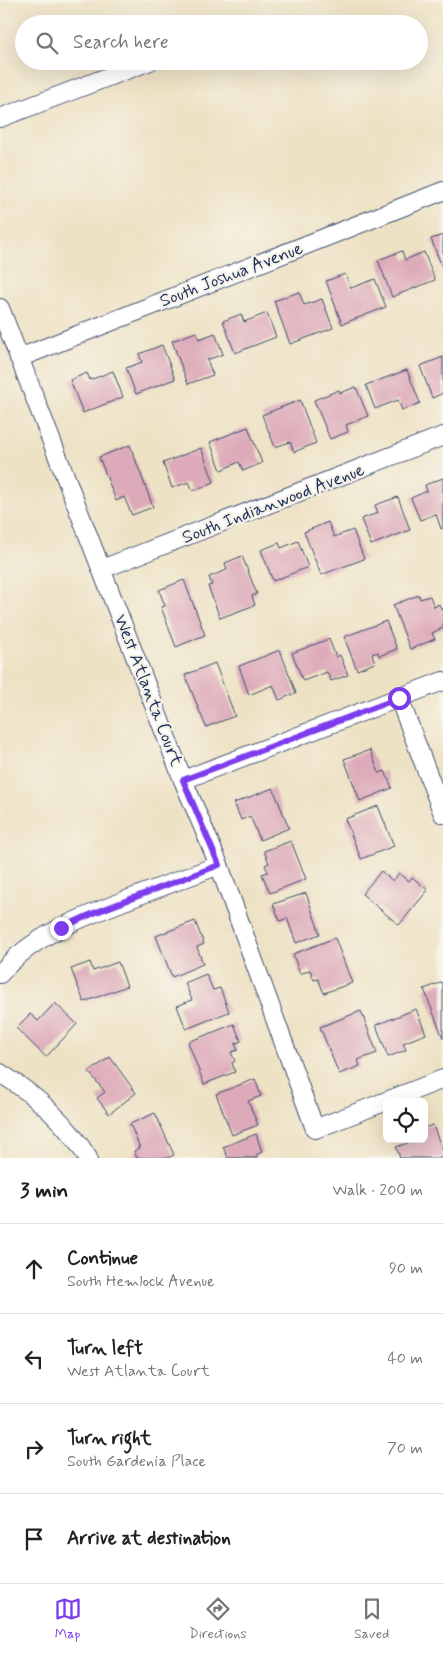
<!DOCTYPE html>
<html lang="en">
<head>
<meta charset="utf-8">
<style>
  :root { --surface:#fff; --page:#f2f2f2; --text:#222; --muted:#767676; --line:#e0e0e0; --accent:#7c3aed }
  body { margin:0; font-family:Mynerve,sans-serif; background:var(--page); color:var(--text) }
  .controls { position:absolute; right:15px; bottom:15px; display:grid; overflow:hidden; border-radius:8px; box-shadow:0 5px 20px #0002 }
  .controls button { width:45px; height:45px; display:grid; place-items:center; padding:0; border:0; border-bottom:1px solid var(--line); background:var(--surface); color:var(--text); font:25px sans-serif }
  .stop { position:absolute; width:15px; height:15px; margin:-11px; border:4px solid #7c3aed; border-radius:50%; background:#fff }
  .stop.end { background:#7c3aed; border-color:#fff; box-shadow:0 1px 5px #0008 }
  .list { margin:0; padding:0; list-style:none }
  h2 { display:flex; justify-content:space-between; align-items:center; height:65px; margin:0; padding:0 20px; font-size:21px }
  h2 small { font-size:16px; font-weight:400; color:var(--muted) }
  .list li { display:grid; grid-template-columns:32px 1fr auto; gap:15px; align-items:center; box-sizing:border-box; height:90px; padding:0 20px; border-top:1px solid var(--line) }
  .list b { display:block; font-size:19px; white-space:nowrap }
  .list p { margin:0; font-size:16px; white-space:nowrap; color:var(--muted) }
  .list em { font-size:16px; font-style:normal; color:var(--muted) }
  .icon { flex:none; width:28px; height:28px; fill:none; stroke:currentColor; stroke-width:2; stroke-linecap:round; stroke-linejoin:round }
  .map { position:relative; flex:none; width:443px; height:1158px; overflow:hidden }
  .search { position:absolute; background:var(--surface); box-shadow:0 5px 20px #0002; left:15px; right:15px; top:15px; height:55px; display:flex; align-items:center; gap:12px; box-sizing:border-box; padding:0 18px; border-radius:28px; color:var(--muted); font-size:19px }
  .sheet { height:425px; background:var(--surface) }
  nav { display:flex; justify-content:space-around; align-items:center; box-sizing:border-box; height:70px; border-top:1px solid var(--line); background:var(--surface); font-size:14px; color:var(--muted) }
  nav a { display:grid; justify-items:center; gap:2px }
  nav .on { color:var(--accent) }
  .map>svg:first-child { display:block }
  .building { fill:#ddaab9 }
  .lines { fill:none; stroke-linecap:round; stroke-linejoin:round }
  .minor-casing { stroke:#3b4a6d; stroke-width:20 }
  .minor { stroke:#fff; stroke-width:18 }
  .route { stroke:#7c3aed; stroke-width:6 }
  .labels { text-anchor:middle; stroke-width:4.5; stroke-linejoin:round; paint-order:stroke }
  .street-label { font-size:18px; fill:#1b2f5e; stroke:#f7f3e8 }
</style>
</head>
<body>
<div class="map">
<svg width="443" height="1158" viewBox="0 0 443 1158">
  <rect width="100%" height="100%" fill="#f7f3e8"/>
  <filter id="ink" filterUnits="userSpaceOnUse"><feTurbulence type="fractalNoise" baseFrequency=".02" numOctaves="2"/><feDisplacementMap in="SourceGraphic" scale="10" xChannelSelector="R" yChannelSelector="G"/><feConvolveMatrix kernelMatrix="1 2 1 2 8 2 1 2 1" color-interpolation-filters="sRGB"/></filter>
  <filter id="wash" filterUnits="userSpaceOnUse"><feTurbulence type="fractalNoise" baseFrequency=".0096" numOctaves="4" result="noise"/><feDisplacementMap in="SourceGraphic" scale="20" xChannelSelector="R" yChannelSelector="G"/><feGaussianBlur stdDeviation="1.12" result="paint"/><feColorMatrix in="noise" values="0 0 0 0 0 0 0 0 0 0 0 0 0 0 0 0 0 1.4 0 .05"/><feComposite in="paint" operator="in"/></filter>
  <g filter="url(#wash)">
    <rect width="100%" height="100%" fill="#eee2c5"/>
    <g id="blocks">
      <!-- building -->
      <g class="building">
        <polygon points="443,235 443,269 431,239"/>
        <polygon points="402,251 405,260 424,252 435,280 392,297 378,260"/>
        <polygon points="345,274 351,288 375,279 386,307 342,324 326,281"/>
        <polygon points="299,292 304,305 322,299 333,328 290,344 274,301"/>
        <polygon points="267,313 276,337 235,353 223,321 241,314 244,322"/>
        <polygon points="196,332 199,339 215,333 223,354 207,360 213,375 188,384 172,341"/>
        <polygon points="162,345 175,379 136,394 126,368 142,362 139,354"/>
        <polygon points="443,357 443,393 432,398 420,366"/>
        <polygon points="407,370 420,403 402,410 398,400 375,409 366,385"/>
        <polygon points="113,371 123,397 83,413 70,380 87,373 90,380"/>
        <polygon points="356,387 368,416 346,425 348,432 330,439 314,400 339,390 340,393"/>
        <polygon points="300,400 316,443 294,452 290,442 275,447 262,415"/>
        <polygon points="248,427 262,463 243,471 239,462 221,470 210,442"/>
        <polygon points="130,445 153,507 132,515 124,497 116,501 99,457"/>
        <polygon points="201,448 214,482 193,491 189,482 172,488 163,463"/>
        <polygon points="443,478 443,528 441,529 436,514 420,520 411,498 427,491 425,485"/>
        <polygon points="398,497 410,530 371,545 361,519 378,513 375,505"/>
        <polygon points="328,522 334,537 353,530 364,559 321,575 304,532"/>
        <polygon points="298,541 308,567 273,581 261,550 279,543 281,548"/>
        <polygon points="242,556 257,594 252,596 255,605 220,618 208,586 212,585 209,577 227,570 225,563"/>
        <polygon points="184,580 205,635 176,647 161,607 165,606 159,590"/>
        <polygon points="419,595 420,599 430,596 434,607 439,604 443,613 443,628 432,633 435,639 410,649 393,605"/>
        <polygon points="386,621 397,649 379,656 378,652 372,654 375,663 357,670 344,637"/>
        <polygon points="329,639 336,657 340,655 348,675 331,681 327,672 303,681 292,653"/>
        <polygon points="280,650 296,693 279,700 273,685 249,695 239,666"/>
        <polygon points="215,663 235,716 206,727 185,675"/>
        <polygon points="370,750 379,773 385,771 392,788 360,801 344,759"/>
        <polygon points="273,788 289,828 260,840 250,816 241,820 234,803"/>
        <polygon points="378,806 394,846 361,859 345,819"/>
        <polygon points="291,841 306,879 270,893 262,874 268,872 265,865 269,863 264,851"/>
        <polygon points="381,871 393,881 399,873 409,881 412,877 428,890 399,925 362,894"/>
        <polygon points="306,893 320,934 296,943 287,918 280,921 273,904"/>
        <polygon points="195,921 204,944 197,947 203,964 172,977 156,936"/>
        <polygon points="335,938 352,983 324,993 318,979 314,980 310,970 300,974 293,954"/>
        <polygon points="90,962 93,971 118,962 127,986 84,1002 71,969"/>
        <polygon points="206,974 213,990 220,988 229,1012 186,1029 177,1006 192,1000 185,983"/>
        <polygon points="443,982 443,1038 424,989"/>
        <polygon points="55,1003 77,1024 46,1057 16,1028 30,1014 38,1021"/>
        <polygon points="416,1009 426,1034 403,1043 406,1050 388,1057 376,1025"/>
        <polygon points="361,1011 377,1053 358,1060 360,1066 339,1074 320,1027"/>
        <polygon points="234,1024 241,1041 235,1044 238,1050 231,1052 235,1061 232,1063 235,1072 204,1084 188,1042"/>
        <polygon points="110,1057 136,1093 109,1114 97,1098 105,1092 89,1072"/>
        <polygon points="255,1079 261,1096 248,1101 258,1125 232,1135 216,1094"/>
        <polygon points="155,1113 174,1155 167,1158 137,1158 134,1151 140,1148 130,1124"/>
        <polygon points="433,1125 443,1152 443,1158 400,1158 396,1147 413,1141 412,1139 424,1139 424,1128"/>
        <polygon points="256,1134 262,1152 256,1155 257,1158 228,1158 223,1147"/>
      </g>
    </g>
  </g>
  <g filter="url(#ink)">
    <use href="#blocks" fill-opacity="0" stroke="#3b4a6d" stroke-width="1"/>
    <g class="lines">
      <defs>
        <g id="minor">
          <polyline points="0,118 150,61"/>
          <polyline points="0,308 183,780 219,865 315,1129 443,1079"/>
          <polyline points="19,358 443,191"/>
          <polyline points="102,569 443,436"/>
          <polyline points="399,698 443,814"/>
          <polyline points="183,780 443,681"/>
          <path d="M0,974c33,-40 86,-58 132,-76 29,-11 58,-22 87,-33"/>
          <path d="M0,1073c36,22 66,49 88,85"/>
        </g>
      </defs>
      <!-- minor casing -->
      <use href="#minor" class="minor-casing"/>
      <!-- minor -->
      <use href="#minor" class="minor"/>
    </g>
  </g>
  <g class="lines" filter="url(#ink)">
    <!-- route -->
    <polyline class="route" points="61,928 94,913 219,865 183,780 399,698"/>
  </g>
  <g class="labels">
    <!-- street labels -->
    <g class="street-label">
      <text transform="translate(231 274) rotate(-21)" y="6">South Joshua Avenue</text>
      <text transform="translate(273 503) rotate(-21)" y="6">South Indianwood Avenue</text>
      <text transform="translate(149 690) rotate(69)" y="6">West Atlanta Court</text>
    </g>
  </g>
</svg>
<div class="controls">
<button><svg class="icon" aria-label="locate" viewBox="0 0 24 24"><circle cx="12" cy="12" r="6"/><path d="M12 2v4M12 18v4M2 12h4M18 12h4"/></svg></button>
</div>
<div class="stop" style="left:399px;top:698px"></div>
<div class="stop end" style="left:61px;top:928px"></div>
<div class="search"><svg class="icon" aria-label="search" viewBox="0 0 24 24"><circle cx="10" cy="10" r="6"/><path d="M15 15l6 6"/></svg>Search here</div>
</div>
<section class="sheet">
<h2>3 min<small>Walk · 200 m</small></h2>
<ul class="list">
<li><svg class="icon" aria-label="ahead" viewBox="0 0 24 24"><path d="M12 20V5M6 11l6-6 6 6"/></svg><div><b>Continue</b><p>South Hemlock Avenue</p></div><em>90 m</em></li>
<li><svg class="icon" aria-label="left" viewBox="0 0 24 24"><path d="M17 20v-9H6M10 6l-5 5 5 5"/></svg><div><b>Turn left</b><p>West Atlanta Court</p></div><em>40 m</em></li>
<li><svg class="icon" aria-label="right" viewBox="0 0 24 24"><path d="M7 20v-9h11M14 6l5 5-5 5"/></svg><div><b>Turn right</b><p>South Gardenia Place</p></div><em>70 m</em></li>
<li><svg class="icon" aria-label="arrive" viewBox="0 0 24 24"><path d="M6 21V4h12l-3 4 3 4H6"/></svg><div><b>Arrive at destination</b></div></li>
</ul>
</section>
<nav>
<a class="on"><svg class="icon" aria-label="map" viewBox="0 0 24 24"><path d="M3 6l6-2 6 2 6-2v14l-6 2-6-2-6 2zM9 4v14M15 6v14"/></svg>Map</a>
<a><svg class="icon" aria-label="directions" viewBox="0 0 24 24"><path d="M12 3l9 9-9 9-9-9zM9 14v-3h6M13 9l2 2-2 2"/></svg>Directions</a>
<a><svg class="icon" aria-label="saved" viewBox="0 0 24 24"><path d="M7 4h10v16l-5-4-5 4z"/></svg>Saved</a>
</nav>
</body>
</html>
